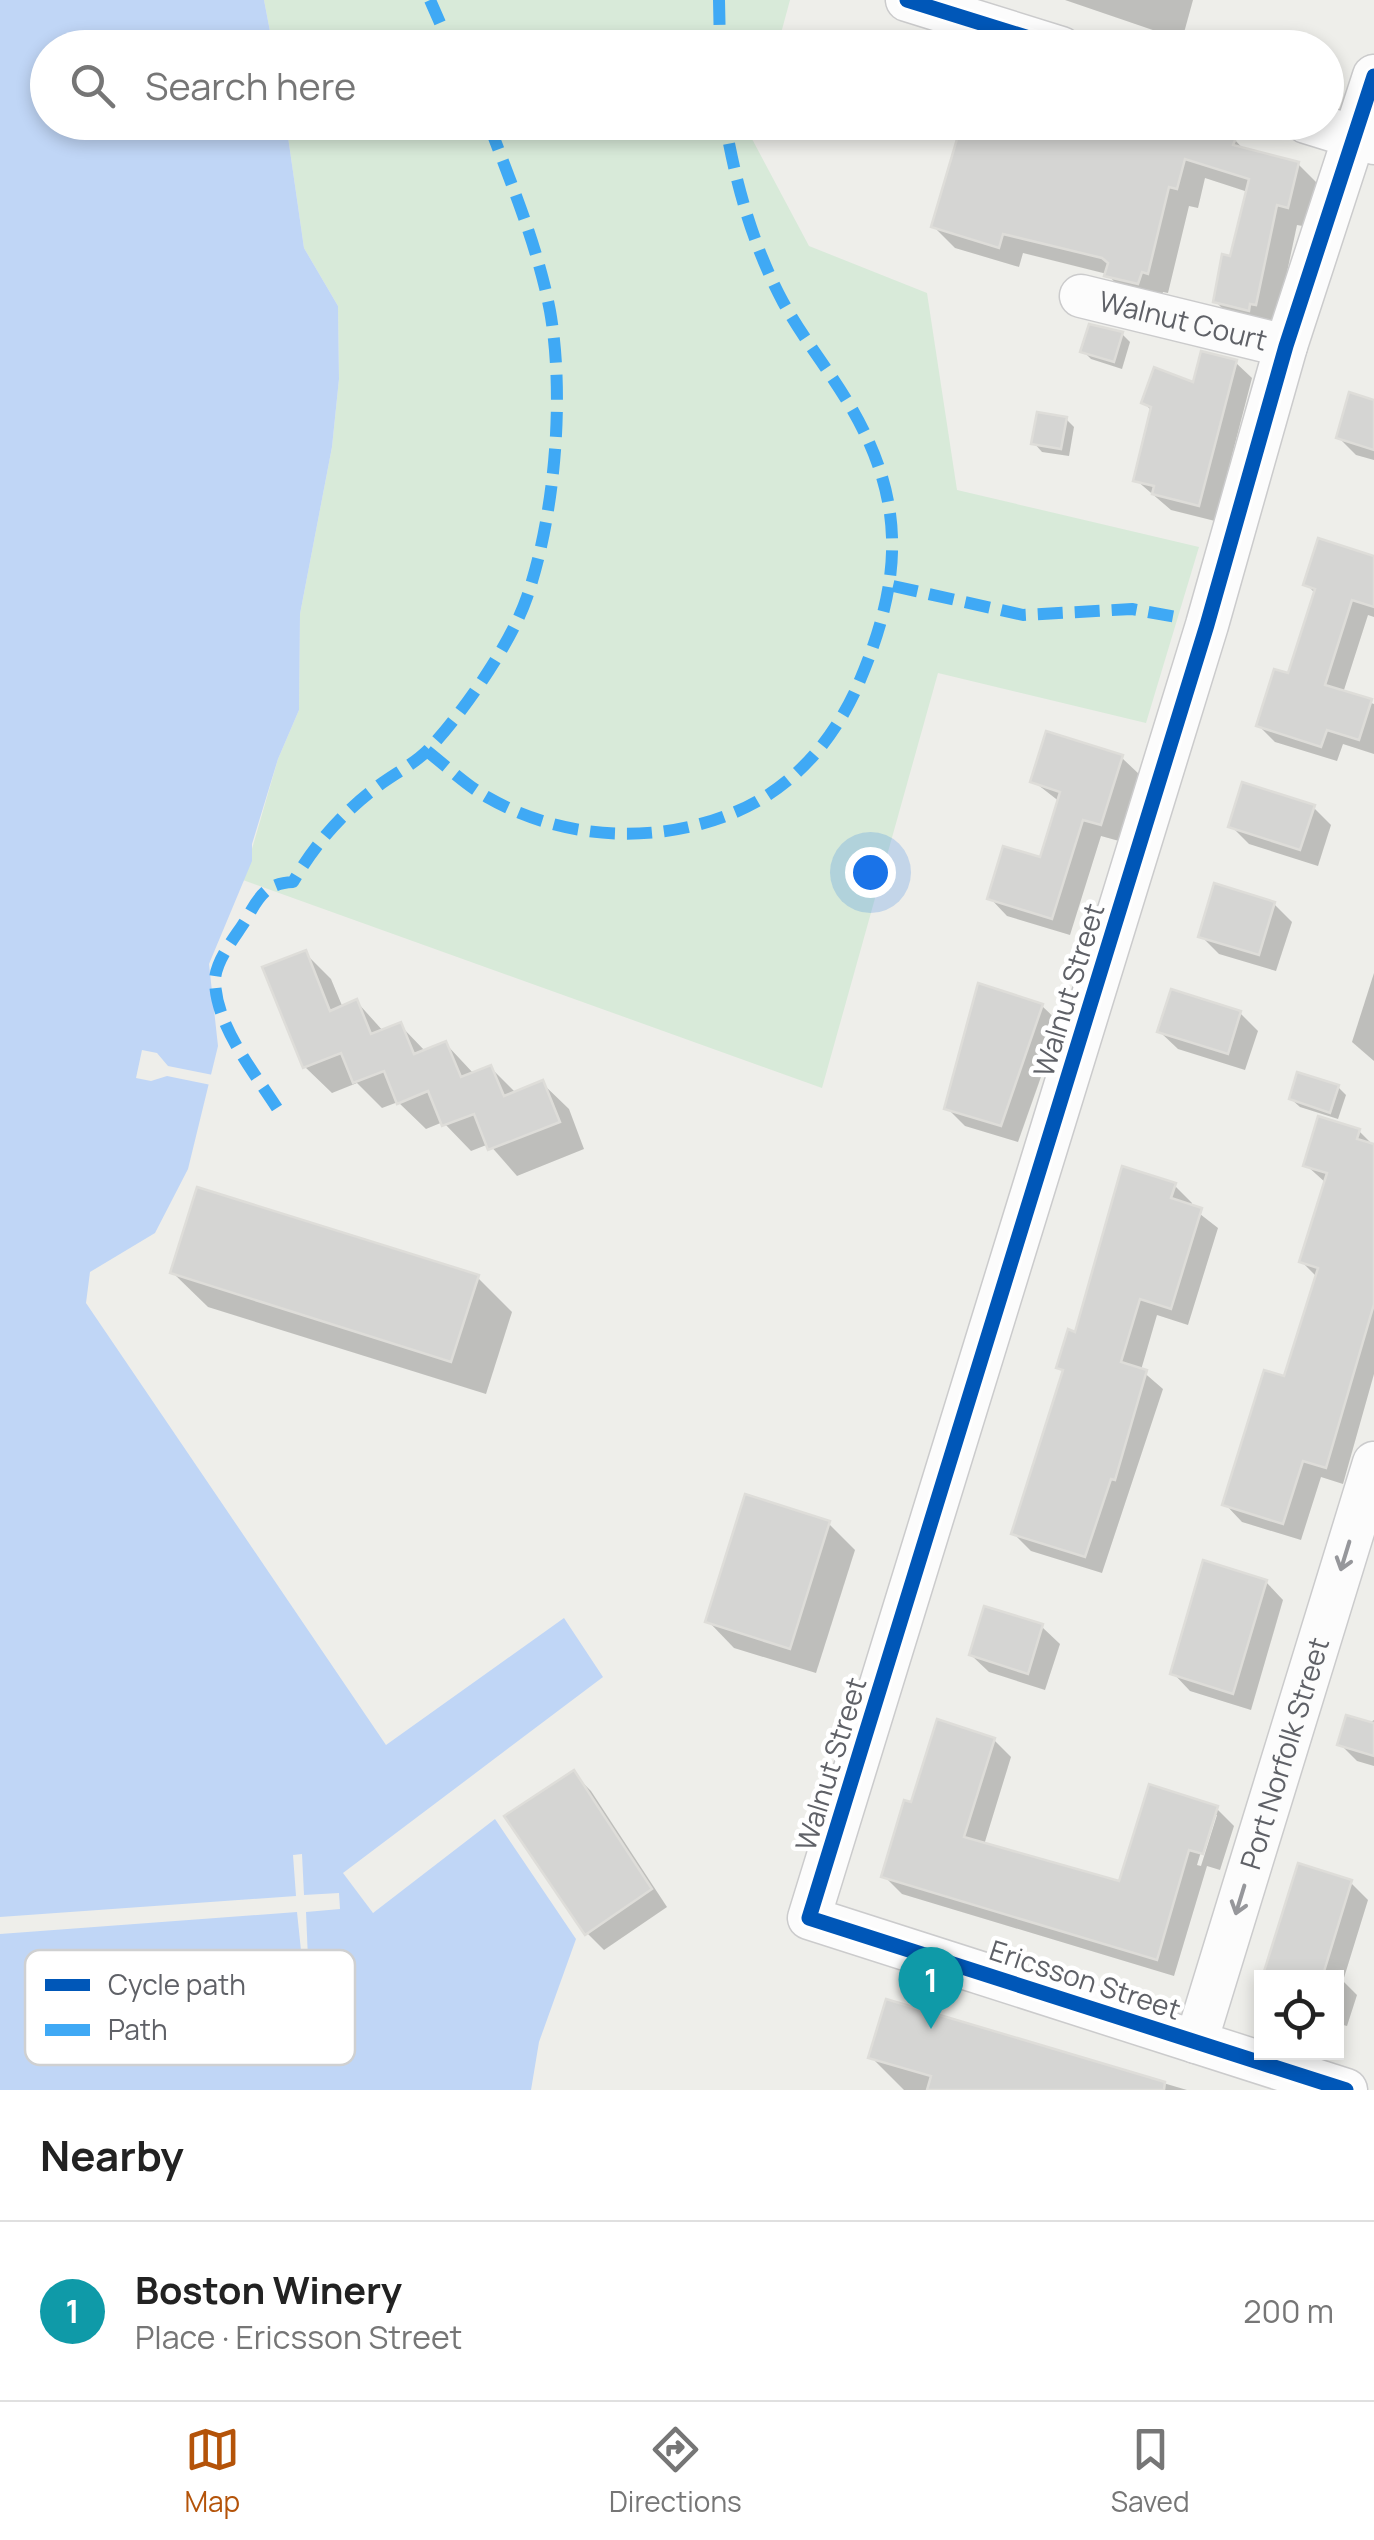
<!DOCTYPE html>
<html lang="en">
<head>
<meta charset="utf-8">
<style>
  :root { --surface:#fff; --page:#f2f2f2; --text:#222; --muted:#767676; --line:#e0e0e0; --accent:#b45309 }
  body { margin:0; font-family:Manrope,sans-serif; background:var(--page); color:var(--text) }
  .controls { position:absolute; right:30px; bottom:30px; display:grid; overflow:hidden; border-radius:0px; box-shadow:0 5px 15px #0003 }
  .controls button { width:90px; height:90px; display:grid; place-items:center; padding:0; border:0; border-bottom:2px solid var(--line); background:var(--surface); color:var(--text); font:50px sans-serif }
  .you { position:absolute; left:870px; top:872px; width:35px; height:35px; margin:-25px; border:8px solid #fff; border-radius:50%; background:#1a73e8; box-shadow:0 0 0 15px #1a73e833 }
  .badge { display:grid; place-items:center; width:65px; height:65px; border-radius:50%; background:var(--accent); color:#fff; font-size:32px; font-weight:700 }
  .pin { position:absolute; translate:-50% -82px; filter:drop-shadow(0 2px 5px #0008) }
  .pin::after { content:''; position:absolute; top:52px; width:35px; height:30px; background:inherit; clip-path:polygon(0 0,100% 0,50% 100%) }
  .list { margin:0; padding:0; list-style:none }
  h2 { display:flex; justify-content:space-between; align-items:center; height:130px; margin:0; padding:0 40px; font-size:42px }
  h2 small { font-size:32px; font-weight:400; color:var(--muted) }
  .list li { display:grid; grid-template-columns:65px 1fr auto; gap:30px; align-items:center; box-sizing:border-box; height:180px; padding:0 40px; border-top:2px solid var(--line) }
  .list b { display:block; font-size:38px; white-space:nowrap }
  .list p { margin:0; font-size:32px; white-space:nowrap; color:var(--muted) }
  .list em { font-size:32px; font-style:normal; color:var(--muted) }
  .icon { flex:none; width:55px; height:55px; fill:none; stroke:currentColor; stroke-width:2; stroke-linecap:round; stroke-linejoin:round }
  .map { position:relative; flex:none; width:1374px; height:2090px; overflow:hidden }
  .search { position:absolute; background:var(--surface); box-shadow:0 5px 15px #0003; left:30px; right:30px; top:30px; height:110px; display:flex; align-items:center; gap:25px; box-sizing:border-box; padding:0 35px; border-radius:55px; color:var(--muted); font-size:38px }
  .sheet { height:310px; background:var(--surface) }
  nav { display:flex; justify-content:space-around; align-items:center; box-sizing:border-box; height:140px; border-top:2px solid var(--line); background:var(--surface); font-size:28px; color:var(--muted) }
  nav a { display:grid; justify-items:center; gap:5px }
  nav .on { color:var(--accent) }
  .map>svg:first-child { display:block }
  .green { fill:#d8ead9 }
  .water { fill:#c0d6f6 }
  .pier { fill:#eeeeea }
  .shadow { fill:#0003; fill-rule:evenodd }
  .building { fill:#d5d5d3; stroke:#deddd9; stroke-width:2.5 }
  .lines { fill:none; stroke-linecap:round; stroke-linejoin:round }
  .minor-casing { stroke:#cbcbcc; stroke-width:45 }
  .minor { stroke:#fcfcfc; stroke-width:42 }
  .quiet { stroke:#3fa9f5; stroke-width:12; stroke-dasharray:25 12; stroke-linecap:butt }
  .cycleway-casing { stroke:#fff; stroke-width:21 }
  .cycleway { stroke:#0057b8; stroke-width:15 }
  .oneway { stroke:#96979b }
  .labels { text-anchor:middle; stroke-width:9; stroke-linejoin:round; paint-order:stroke }
  .street-label { font-size:28px; fill:#5f6167; stroke:#fff }
  .key { fill:#fff; stroke:#cfd0d1; stroke-width:2.5 }
  .key-label { font-size:28px; fill:#5f6167 }
</style>
</head>
<body>
<div class="map">
<svg width="1374" height="2090" viewBox="0 0 1374 2090">
  <rect width="100%" height="100%" fill="#eeeeea"/>
  <!-- green -->
  <g class="green">
    <polygon points="264,0 790,0 777,48 273,47"/>
    <polygon points="286,123 756,123 751,137 809,246 927,293 957,490 1199,547 1146,723 938,673 822,1088 243,880 278,759 299,710 300,614 332,447 339,379 338,306 304,248"/>
  </g>
  <!-- water -->
  <polygon class="water" points="0,0 264,0 273,47 48,48 48,122 286,123 304,248 338,306 339,379 332,447 300,614 299,710 278,759 252,844 252,861 209,964 218,1046 188,1169 155,1233 90,1272 86,1303 386,1745 564,1618 603,1677 343,1873 373,1913 495,1819 576,1939 539,2042 531,2090 0,2090"/>
  <!-- pier -->
  <g class="pier">
    <polygon points="142,1050 157,1053 168,1066 218,1076 216,1086 167,1076 151,1081 136,1078"/>
    <polygon points="302,1854 304,1895 339,1893 340,1909 306,1912 308,1959 302,1960 297,1912 0,1934 0,1917 296,1896 293,1855"/>
  </g>
  <!-- shadow -->
  <g class="shadow">
    <polygon points="1065,0 1193,0 1182,40"/>
    <polygon points="1235,140 1245,151 1298,164 1319,185 1308,227 1297,225 1276,324 1237,323 1215,301 1232,259 1248,192 1205,178 1198,208 1189,206 1168,293 1163,292 1159,304 1128,296 1107,274 1023,253 1019,267 955,248 934,227"/>
    <polygon points="1122,334 1130,342 1122,369 1091,359 1083,351"/>
    <polygon points="1235,362 1252,378 1215,521 1171,510 1136,480 1153,412 1144,403 1195,386"/>
    <polygon points="1374,403 1374,460 1356,455 1338,437"/>
    <polygon points="1066,419 1074,427 1069,456 1042,452 1034,443"/>
    <polygon points="1374,559 1374,617 1368,615 1343,693 1374,704 1374,754 1343,744 1337,761 1275,742 1259,726 1289,676 1316,594 1306,584"/>
    <polygon points="1122,758 1140,775 1119,841 1101,836 1070,935 1007,916 990,898 1042,860 1060,802 1033,781"/>
    <polygon points="1313,807 1331,825 1318,866 1249,844 1231,826"/>
    <polygon points="1274,904 1292,922 1276,971 1219,954 1201,936"/>
    <polygon points="305,953 331,979 343,1008 357,1002 384,1032 400,1025 426,1052 446,1044 474,1074 491,1068 516,1093 542,1083 569,1109 584,1149 517,1176 489,1144 471,1151 443,1122 426,1129 398,1102 382,1108 357,1083 332,1093 305,1067"/>
    <polygon points="1374,973 1374,1061 1352,1042"/>
    <polygon points="1042,1006 1060,1023 1018,1142 965,1126 947,1108"/>
    <polygon points="1240,1013 1258,1031 1245,1070 1178,1049 1160,1032"/>
    <polygon points="1338,1087 1346,1095 1338,1119 1300,1107 1291,1099"/>
    <polygon points="1359,1131 1374,1146 1374,1374 1343,1484 1321,1477 1301,1540 1242,1522 1225,1504 1286,1379 1317,1277 1302,1262 1326,1183 1306,1165"/>
    <polygon points="1174,1185 1192,1203 1191,1207 1218,1228 1188,1325 1157,1315 1141,1370 1163,1389 1102,1573 1031,1551 1013,1533 1065,1373 1058,1367"/>
    <polygon points="173,1273 477,1277 512,1312 486,1394 208,1307"/>
    <polygon points="828,1523 855,1550 816,1673 734,1648 708,1621"/>
    <polygon points="1266,1582 1283,1600 1251,1710 1190,1691 1173,1673"/>
    <polygon points="1042,1627 1060,1644 1045,1690 989,1672 971,1655"/>
    <polygon points="1374,1720 1374,1766 1357,1761 1340,1744"/>
    <path d="M994,1740l17,17 -27,88 137,39 95,-76 18,18 -14,44 -13,-4 -33,110 -272,-82 -18,-18 28,-71zM1212,1815h5l-16,51 -4,-1z"/>
    <polygon points="573,1773 591,1791 667,1907 604,1950 587,1933"/>
    <polygon points="1351,1883 1368,1900 1343,1981 1357,1995 1347,2026 1336,2023 1336,1978 1264,1978"/>
    <polygon points="888,2002 1187,2090 904,2090 871,2057"/>
  </g>
  <!-- building -->
  <g class="building">
    <polygon points="962,122 1163,122 1205,133 1207,128 1236,138 1233,145 1299,162 1288,208 1277,205 1256,305 1250,304 1249,311 1213,302 1222,254 1230,256 1249,179 1185,159 1177,189 1169,187 1148,274 1142,272 1138,284 1104,276 1108,263 1102,258 1003,234 999,248 931,227"/>
    <polygon points="1089,324 1123,332 1114,362 1080,352"/>
    <polygon points="1201,351 1237,360 1199,506 1152,494 1154,486 1133,481 1151,407 1141,403 1154,367 1193,382"/>
    <polygon points="1349,392 1374,400 1374,450 1336,438"/>
    <polygon points="1037,412 1067,417 1061,449 1031,444"/>
    <polygon points="1318,538 1374,556 1374,607 1352,600 1325,685 1372,699 1359,740 1327,730 1321,747 1256,726 1274,669 1288,673 1315,589 1303,585"/>
    <polygon points="1046,731 1123,755 1101,825 1083,820 1052,919 987,899 1003,846 1040,857 1060,792 1030,782"/>
    <polygon points="1242,782 1315,805 1300,850 1228,827"/>
    <polygon points="1214,883 1275,902 1259,955 1198,937"/>
    <polygon points="306,950 330,1011 357,999 371,1034 401,1022 414,1054 446,1041 461,1077 491,1065 504,1096 543,1080 560,1122 488,1150 474,1114 442,1126 428,1091 397,1104 384,1071 353,1083 341,1053 303,1068 262,967"/>
    <polygon points="978,983 1043,1004 1001,1126 944,1109"/>
    <polygon points="1171,989 1241,1011 1228,1054 1157,1032"/>
    <polygon points="1297,1072 1339,1085 1330,1113 1289,1099"/>
    <polygon points="1318,1116 1360,1129 1357,1139 1374,1144 1374,1304 1326,1468 1303,1461 1283,1524 1222,1505 1264,1370 1284,1376 1318,1268 1299,1262 1327,1173 1303,1166"/>
    <polygon points="1122,1166 1176,1183 1171,1198 1202,1208 1171,1309 1140,1299 1121,1362 1147,1370 1115,1480 1111,1479 1085,1557 1011,1534 1063,1370 1056,1368 1068,1329 1075,1332"/>
    <polygon points="197,1187 479,1275 451,1362 170,1273"/>
    <polygon points="745,1494 830,1521 790,1649 705,1622"/>
    <polygon points="1203,1560 1267,1580 1233,1694 1170,1674"/>
    <polygon points="984,1606 1043,1624 1028,1674 969,1655"/>
    <polygon points="1346,1715 1374,1723 1374,1756 1337,1745"/>
    <polygon points="937,1719 995,1738 964,1837 1119,1881 1149,1784 1218,1806 1203,1854 1189,1850 1157,1960 881,1877 904,1800 911,1802"/>
    <polygon points="574,1770 652,1889 585,1935 504,1816"/>
    <polygon points="1298,1863 1352,1880 1322,1978 1262,1978"/>
    <polygon points="886,1999 1165,2082 1164,2090 927,2090 931,2076 868,2058"/>
  </g>
  <g class="lines">
    <defs>
      <g id="minor">
        <polyline points="907,0 1061,48"/>
        <polyline points="1306,122 1374,143"/>
        <path id="s1" d="M1081,296l205,50"/>
        <path id="s2" d="M1196,2042l178,-579"/>
        <polyline points="1346,2090 809,1918 1207,625 1286,346 1374,76"/>
      </g>
    </defs>
    <!-- minor casing -->
    <use href="#minor" class="minor-casing"/>
    <!-- minor -->
    <use href="#minor" class="minor"/>
    <!-- quiet -->
    <g class="quiet">
      <polyline points="430,0 451,48"/>
      <polyline points="719,0 720,48"/>
      <polyline points="893,586 1023,615 1132,609 1176,617"/>
      <path d="M427,751c19,15 39,34 60,46 73,42 164,48 241,18 61,-23 104,-71 130,-130 44,-103 50,-182 -9,-281 -21,-35 -46,-66 -66,-102 -30,-56 -47,-117 -58,-180"/>
      <path d="M277,1108c-23,-36 -61,-82 -62,-127 0,-21 22,-46 32,-63 12,-22 20,-35 46,-36 22,-38 50,-70 85,-96 16,-12 36,-22 50,-36 34,-36 83,-106 99,-153 28,-82 38,-201 23,-286 -12,-64 -39,-128 -62,-189"/>
    </g>
    <defs>
      <g id="cycleway">
        <polyline points="907,0 1061,48"/>
        <polyline points="1346,2090 809,1918 1207,625 1286,346 1374,76"/>
      </g>
    </defs>
    <!-- cycleway casing -->
    <use href="#cycleway" class="cycleway-casing"/>
    <!-- cycleway -->
    <use href="#cycleway" class="cycleway"/>
  </g>
  <!-- one-way arrows -->
  <defs><path id="oneway-shaft" d="M-6 0H5M1.5-3L5.5 0L1.5 3" fill="none" stroke-width="1.6" stroke-linecap="round" stroke-linejoin="round" transform="scale(2.5)"/></defs>
  <g class="oneway">
    <use href="#oneway-shaft" transform="translate(1345 1556) rotate(107)"/>
    <use href="#oneway-shaft" transform="translate(1240 1900) rotate(107)"/>
  </g>
  <g class="labels">
    <!-- street labels -->
    <g class="street-label">
      <text dy="10" stroke="none"><textPath href="#s1" startOffset="105">Walnut Court</textPath></text>
      <text transform="translate(1069 990) rotate(-73)" y="10">Walnut Street</text>
      <text dy="10" stroke="none"><textPath href="#s2" startOffset="302">Port Norfolk Street</textPath></text>
      <text transform="translate(831 1764) rotate(-73)" y="10">Walnut Street</text>
      <text transform="translate(1085 1980) rotate(18)" y="10">Ericsson Street</text>
    </g>
  </g>
  <!-- legend -->
  <rect x="25" y="1950" width="330" height="115" rx="15" class="key"/>
  <rect x="45" y="1979" width="45" height="12" fill="#0057b8"/>
  <rect x="45" y="2024" width="45" height="12" fill="#3fa9f5"/>
  <g class="key-label">
    <text x="108" y="1995">Cycle path</text>
    <text x="108" y="2040">Path</text>
  </g>
</svg>
<div class="controls">
<button><svg class="icon" aria-label="locate" viewBox="0 0 24 24"><circle cx="12" cy="12" r="6"/><path d="M12 2v4M12 18v4M2 12h4M18 12h4"/></svg></button>
</div>
<div class="you"></div>
<div class="pin badge" style="left:931px;top:2029px;background:#0f9aa8">1</div>
<div class="search"><svg class="icon" aria-label="search" viewBox="0 0 24 24"><circle cx="10" cy="10" r="6"/><path d="M15 15l6 6"/></svg>Search here</div>
</div>
<section class="sheet">
<h2>Nearby<small></small></h2>
<ul class="list">
<li><span class="badge" style="background:#0f9aa8">1</span><div><b>Boston Winery</b><p>Place · Ericsson Street</p></div><em>200 m</em></li>
</ul>
</section>
<nav>
<a class="on"><svg class="icon" aria-label="map" viewBox="0 0 24 24"><path d="M3 6l6-2 6 2 6-2v14l-6 2-6-2-6 2zM9 4v14M15 6v14"/></svg>Map</a>
<a><svg class="icon" aria-label="directions" viewBox="0 0 24 24"><path d="M12 3l9 9-9 9-9-9zM9 14v-3h6M13 9l2 2-2 2"/></svg>Directions</a>
<a><svg class="icon" aria-label="saved" viewBox="0 0 24 24"><path d="M7 4h10v16l-5-4-5 4z"/></svg>Saved</a>
</nav>
</body>
</html>
